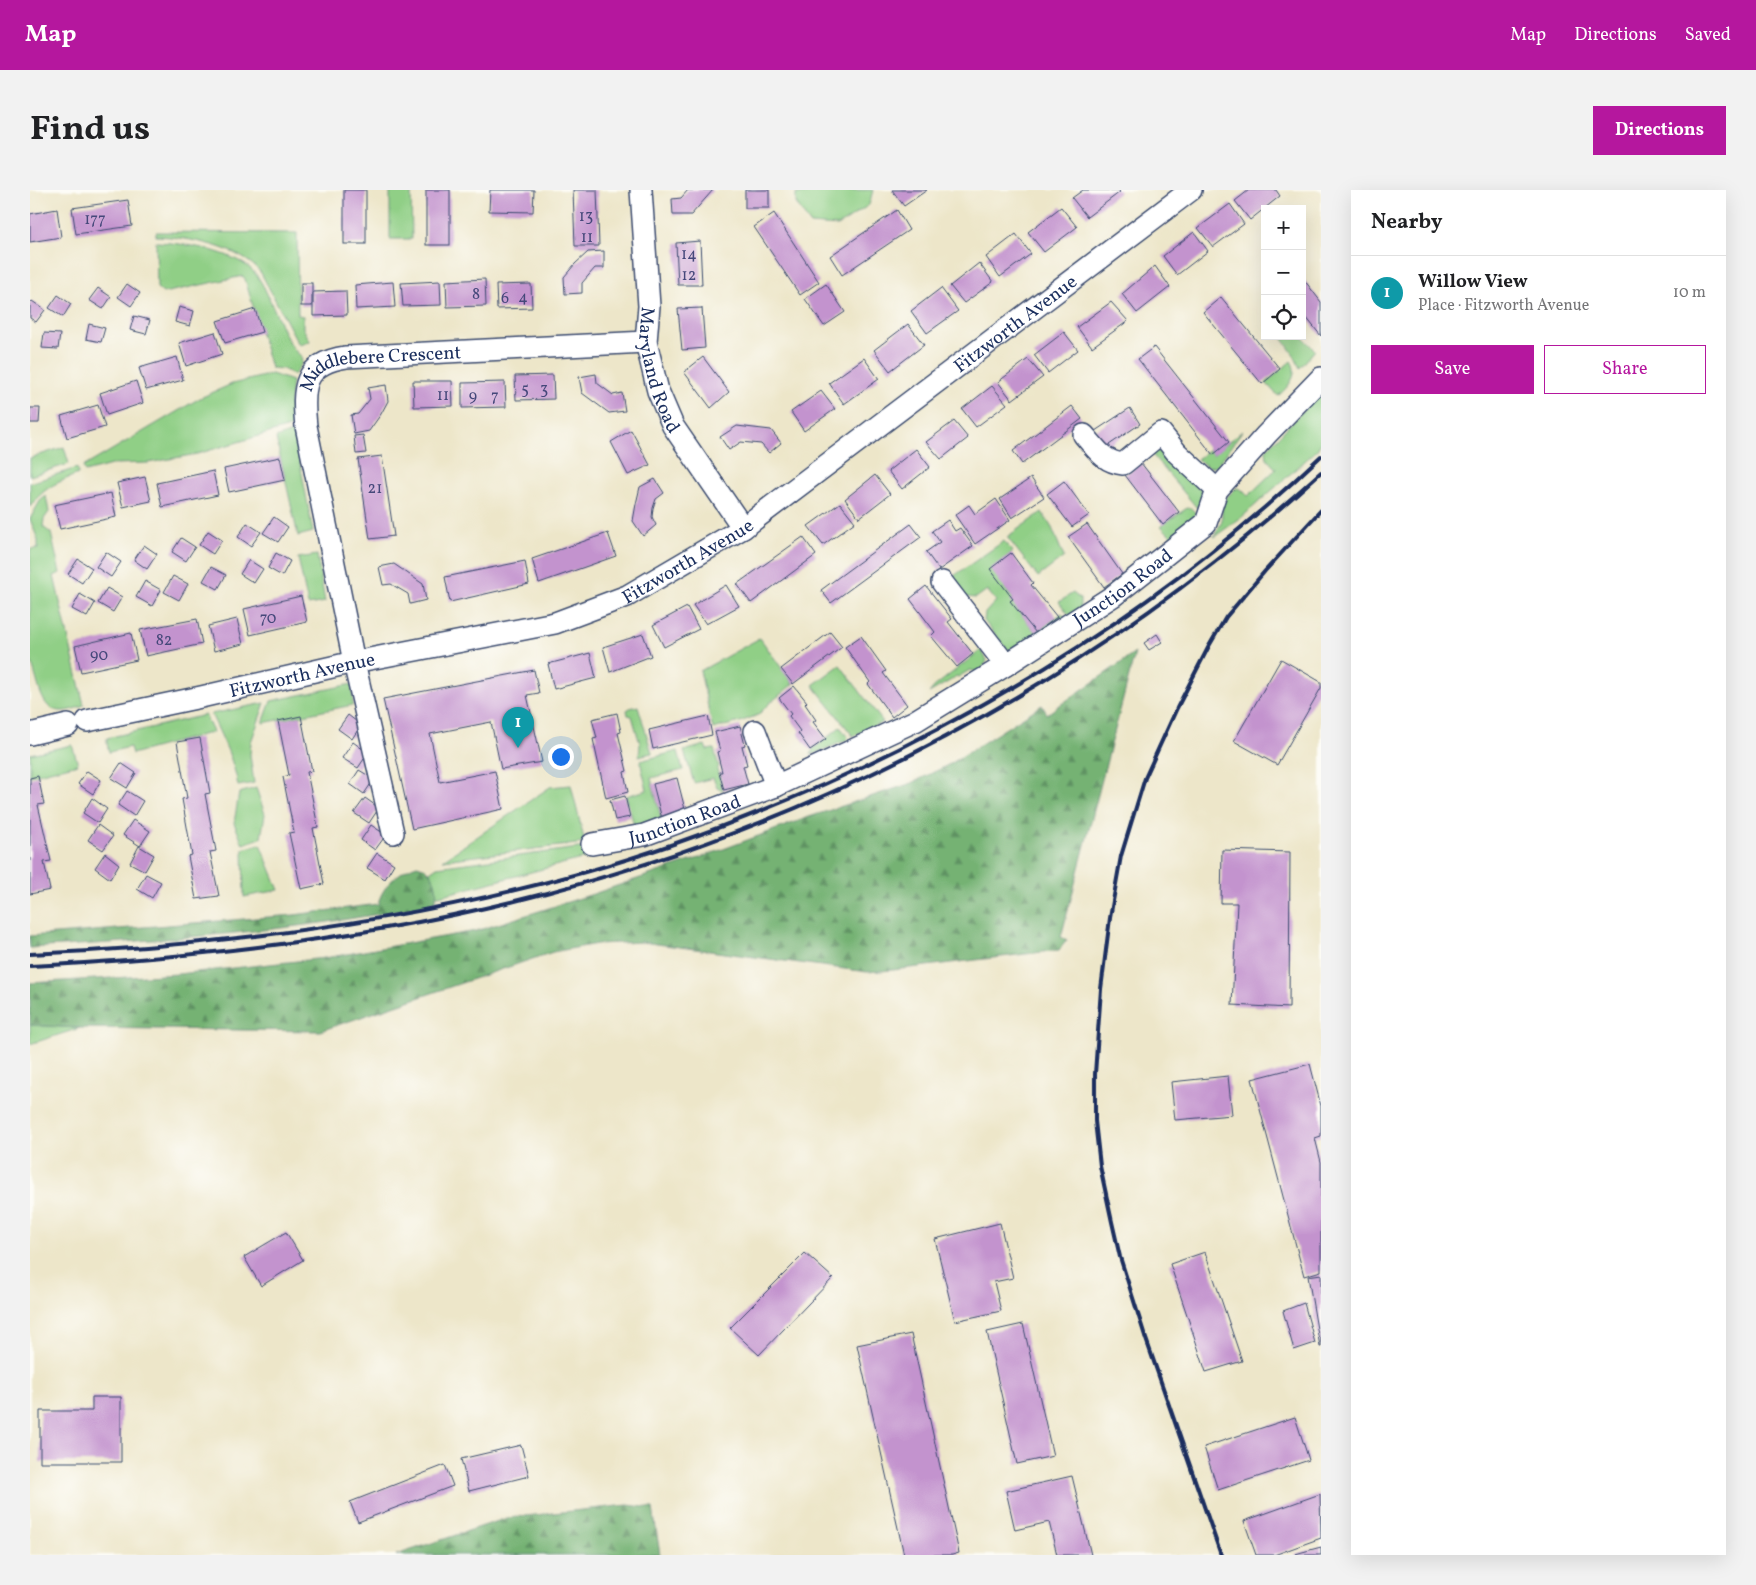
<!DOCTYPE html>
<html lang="en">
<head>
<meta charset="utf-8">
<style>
  :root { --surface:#fff; --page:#f2f2f2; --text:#202124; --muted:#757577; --line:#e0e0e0; --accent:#b5179e }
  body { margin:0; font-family:Vollkorn,serif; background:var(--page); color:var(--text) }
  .controls { position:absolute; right:15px; top:15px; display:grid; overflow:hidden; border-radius:0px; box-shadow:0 5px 20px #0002 }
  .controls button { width:45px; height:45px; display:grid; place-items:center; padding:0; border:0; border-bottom:1px solid var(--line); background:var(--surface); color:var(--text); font:25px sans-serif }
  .you { position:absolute; left:530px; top:566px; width:18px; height:18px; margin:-12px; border:4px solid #fff; border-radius:50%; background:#1a73e8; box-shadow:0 0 0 8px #1a73e833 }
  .badge { display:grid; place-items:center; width:32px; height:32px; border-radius:50%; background:var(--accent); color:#fff; font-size:16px; font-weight:700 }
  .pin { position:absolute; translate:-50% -41px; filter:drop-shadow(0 1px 2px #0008) }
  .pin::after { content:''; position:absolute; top:26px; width:18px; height:15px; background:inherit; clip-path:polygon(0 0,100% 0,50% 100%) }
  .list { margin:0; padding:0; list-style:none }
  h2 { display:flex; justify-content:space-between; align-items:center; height:65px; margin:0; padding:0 20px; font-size:21px }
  h2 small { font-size:16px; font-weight:400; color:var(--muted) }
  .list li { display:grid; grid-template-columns:32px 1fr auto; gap:15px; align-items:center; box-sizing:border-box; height:75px; padding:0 20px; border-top:1px solid var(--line) }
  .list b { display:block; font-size:19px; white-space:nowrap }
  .list p { margin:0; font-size:16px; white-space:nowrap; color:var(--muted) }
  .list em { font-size:16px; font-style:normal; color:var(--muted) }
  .actions { display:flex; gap:10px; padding:15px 20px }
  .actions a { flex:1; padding:11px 0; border:1px solid var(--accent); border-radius:0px; text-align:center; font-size:18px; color:var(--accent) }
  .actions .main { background:var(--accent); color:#fff }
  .icon { flex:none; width:28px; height:28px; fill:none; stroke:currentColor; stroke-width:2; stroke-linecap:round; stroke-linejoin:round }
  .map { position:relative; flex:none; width:1291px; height:1365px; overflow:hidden; border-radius:0px }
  header { display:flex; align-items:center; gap:30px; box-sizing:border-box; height:70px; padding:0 25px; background:var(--accent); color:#fff }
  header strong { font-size:24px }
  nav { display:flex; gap:28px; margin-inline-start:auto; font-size:18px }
  .intro { display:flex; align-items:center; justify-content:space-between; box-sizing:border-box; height:120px; padding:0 30px }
  h1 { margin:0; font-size:35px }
  .button { padding:12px 22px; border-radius:0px; background:var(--accent); color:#fff; font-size:18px; font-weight:700 }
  main { display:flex; gap:30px; padding:0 30px }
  aside { flex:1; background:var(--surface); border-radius:0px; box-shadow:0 5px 20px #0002 }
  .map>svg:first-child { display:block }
  .grass { fill:#90cf86; stroke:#567f72 }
  .forest { fill:url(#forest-firs); stroke:#487068 }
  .building { fill:#c393ce }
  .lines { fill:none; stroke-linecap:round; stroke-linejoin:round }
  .minor-casing { stroke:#3a4a6e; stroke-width:24 }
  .minor { stroke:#fff; stroke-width:21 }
  .rail { stroke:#1b2f5e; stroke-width:4 }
  .labels { text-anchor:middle; stroke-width:4; stroke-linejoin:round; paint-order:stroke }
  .number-label { font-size:16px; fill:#45487a }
  .street-label { font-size:19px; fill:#1b2f5e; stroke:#fdfcf7 }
</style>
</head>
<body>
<header>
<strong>Map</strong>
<nav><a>Map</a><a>Directions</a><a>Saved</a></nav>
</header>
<div class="intro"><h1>Find us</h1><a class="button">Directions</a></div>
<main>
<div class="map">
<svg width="1291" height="1365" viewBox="0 0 1291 1365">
  <defs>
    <pattern id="forest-firs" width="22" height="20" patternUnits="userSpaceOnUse" patternTransform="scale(1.25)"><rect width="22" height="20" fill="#74b273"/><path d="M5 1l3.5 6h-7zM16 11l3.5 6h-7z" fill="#5e9162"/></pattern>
  </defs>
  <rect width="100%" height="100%" fill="#fdfcf7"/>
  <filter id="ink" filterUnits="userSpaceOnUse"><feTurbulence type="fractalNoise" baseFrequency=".02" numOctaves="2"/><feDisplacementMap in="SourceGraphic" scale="10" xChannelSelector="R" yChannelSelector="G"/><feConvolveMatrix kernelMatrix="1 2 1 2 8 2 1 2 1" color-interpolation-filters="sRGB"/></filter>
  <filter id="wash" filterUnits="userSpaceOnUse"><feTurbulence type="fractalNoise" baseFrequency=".0096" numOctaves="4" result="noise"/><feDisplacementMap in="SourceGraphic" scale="20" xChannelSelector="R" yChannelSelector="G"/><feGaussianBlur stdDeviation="1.12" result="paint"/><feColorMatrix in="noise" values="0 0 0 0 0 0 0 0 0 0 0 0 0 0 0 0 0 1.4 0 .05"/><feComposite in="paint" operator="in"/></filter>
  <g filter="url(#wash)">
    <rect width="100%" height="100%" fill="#ede6c9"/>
    <!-- grass -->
    <g class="grass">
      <polygon points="360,0 381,0 382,49 360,49"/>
      <polygon points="796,0 843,0 839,15 808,36 780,34 766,13 766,4"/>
      <path d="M126,42l141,1 1,82 5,1v12l7,13 -9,4 -3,-2 -37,-70c-20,-26 -74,-36 -105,-37z"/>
      <path d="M126,52c28,1 78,9 98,30 10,11 18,34 25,48 5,12 11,28 22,36l1,7 -8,12 -11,-6 -12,-1 -26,-89 -2,-3 -80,17 -6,-5z"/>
      <polygon points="1251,146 1271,146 1285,160 1270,178 1264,165"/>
      <path d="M1261,171c9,14 -3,26 -13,35l-12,-13z"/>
      <polygon points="242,184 262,191 260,213 263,236 167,264 118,273 85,274 55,282 53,277 170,208 202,194"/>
      <polygon points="1291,201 1291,253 1286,261 1212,327 1184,347 1192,331 1192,316 1196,308 1205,299 1209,298 1212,300 1218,306 1246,279 1237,269 1236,260"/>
      <polygon points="264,241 283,342 268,346 246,248"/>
      <polygon points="1212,241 1187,276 1178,277 1167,269 1179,260 1183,265"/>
      <polygon points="34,257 39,274 0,286 0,268"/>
      <polygon points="1131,258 1174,302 1172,311 1167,318 1120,262"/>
      <path d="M47,278l1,6c-21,9 -34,13 -48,33v-24z"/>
      <path d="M16,306l3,16 -5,7 -1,8 8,6 9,40 -6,3 30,129c-46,21 -42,-17 -54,-46v-110l8,-1v-8l-8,-21 10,-18z"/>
      <polygon points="1157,318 1161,318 1165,322 1165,326 1156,338 1144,349 1131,336"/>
      <polygon points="1012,322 1022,338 1034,367 1008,387 977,347"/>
      <polygon points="974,351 983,362 961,379 983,409 981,411 1006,443 1032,423 1036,428 980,463 954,431 955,423 966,411 957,400 946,408 936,407 918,390"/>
      <polygon points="287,365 295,412 278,415 268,368"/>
      <polygon points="1043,403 1050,409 1050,419 1040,426 1029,412"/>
      <polygon points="730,448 763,494 740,513 728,525 710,532 683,539 670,481"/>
      <polygon points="951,460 957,470 955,475 949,482 940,480 928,487 926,486 923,489 899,503 904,497"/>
      <polygon points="810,475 853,532 823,546 783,495"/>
      <polygon points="322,494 323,515 233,533 241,511"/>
      <path d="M235,513l-14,39 -1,13 4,28 -16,3c-4,-26 -16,-48 -27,-72z"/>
      <polygon points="608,516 622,563 609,566 610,554 602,526 598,525 597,520 600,518"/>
      <polygon points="175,525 183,542 102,564 100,557 79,562 77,553 77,548"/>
      <polygon points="810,537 818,547 817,550 781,565 783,559"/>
      <polygon points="42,555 48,574 0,586 0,564"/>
      <polygon points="675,555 677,560 684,559 689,577 687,579 693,601 687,598 683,588 664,593 654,561"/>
      <polygon points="648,561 653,580 621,588 632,632 605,639 596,606 617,600 610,571"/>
      <polygon points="541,595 555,653 413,670 520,597"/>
      <polygon points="226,598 235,624 231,648 213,654 204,633 209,603"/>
      <polygon points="230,654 249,700 214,707 213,659"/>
      <polygon points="556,657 559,667 409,706 404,706 397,684 407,677"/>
      <polygon points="0,835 50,838 0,854"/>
    </g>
    <!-- forest -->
    <g class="forest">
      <polygon points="1105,463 1031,747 1037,750 1029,760 863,780 837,782 612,752 567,754 523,762 290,841 50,838 0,835 0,793 148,784 295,768 446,741 563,704 672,667 779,627 882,593 920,574 1012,515 1017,524"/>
      <path d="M387,675c16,3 23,23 18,37l-13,4c-129,26 -261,34 -392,42v-12l264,-21 84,-11c4,-18 21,-33 39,-39z"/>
      <polygon points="598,1315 623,1318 630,1365 366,1365 477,1328"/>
    </g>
    <g id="blocks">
      <!-- building -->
      <g class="building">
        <rect x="314" y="0" width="22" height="54"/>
        <rect x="396" y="0" width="24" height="55"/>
        <polygon points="460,0 504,0 503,22 459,21"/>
        <polygon points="543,0 567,0 569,56 545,56"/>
        <polygon points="658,0 683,0 661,25 643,25 642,9 651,8"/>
        <rect x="715" y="0" width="24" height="18"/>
        <polygon points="862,0 897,0 874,16"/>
        <polygon points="1053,0 1088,0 1090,2 1057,27 1042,8"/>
        <polygon points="1219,0 1246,0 1250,6 1220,30 1205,11"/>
        <polygon points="98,10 102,36 46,44 42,18"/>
        <polygon points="1200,14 1214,34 1183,57 1168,38"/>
        <polygon points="1031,17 1047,37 1014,62 998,42"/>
        <polygon points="27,19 31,47 0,52 0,24"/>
        <polygon points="867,20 879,40 812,85 800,66"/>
        <polygon points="744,23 789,92 770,105 724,37"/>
        <polygon points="1164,42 1178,61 1147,85 1133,66"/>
        <polygon points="986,44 1001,64 970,87 956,67"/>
        <polygon points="670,51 672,95 648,95 646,53"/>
        <polygon points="574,61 574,78 565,78 552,93 552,103 535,104 534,87 545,74 558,62"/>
        <polygon points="949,73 963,92 934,113 920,96"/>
        <polygon points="1125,76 1140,97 1107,123 1092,104"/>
        <polygon points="1272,87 1291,112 1291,146 1272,122"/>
        <polygon points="455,89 456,116 417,117 416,91"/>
        <polygon points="410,91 411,115 373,116 371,93"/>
        <polygon points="363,92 365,117 326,119 325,95"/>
        <rect x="271" y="93" width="11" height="23"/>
        <polygon points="97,94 110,103 101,116 88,107"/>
        <polygon points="501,94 502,118 467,119 466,95"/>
        <polygon points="796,94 815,122 794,136 775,109"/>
        <polygon points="68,98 81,107 73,119 59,110"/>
        <polygon points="911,98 928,121 897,143 881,121"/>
        <polygon points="316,101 317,125 283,126 283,102"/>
        <polygon points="28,105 41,114 33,127 19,118"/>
        <polygon points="1191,107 1250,179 1232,194 1173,122"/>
        <polygon points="2,111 15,120 6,132 0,128 0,113"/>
        <polygon points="1081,112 1098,131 1062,157 1047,137"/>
        <polygon points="149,117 164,121 160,136 145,132"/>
        <polygon points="672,118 675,158 652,160 648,119"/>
        <polygon points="225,119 232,142 195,153 187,131"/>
        <polygon points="104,126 120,130 116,144 100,140"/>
        <polygon points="59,134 75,138 71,152 56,149"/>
        <polygon points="878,134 894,155 860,181 844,160"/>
        <polygon points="185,142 192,164 156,176 149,153"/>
        <polygon points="1034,142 1048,160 1018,183 1004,165"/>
        <polygon points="14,143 30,144 28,159 12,158"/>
        <polygon points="1124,157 1199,252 1183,265 1108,169"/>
        <polygon points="147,167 153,190 116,200 109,178"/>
        <polygon points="673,167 699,202 681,218 654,182"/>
        <polygon points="834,168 849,189 814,214 799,193"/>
        <polygon points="998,169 1013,187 982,210 968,192"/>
        <polygon points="566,184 567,193 583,205 592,203 595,221 579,223 552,203 549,187"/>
        <polygon points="523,185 524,209 486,210 485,186"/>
        <polygon points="106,191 113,213 77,225 70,203"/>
        <polygon points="383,191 422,191 423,216 384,217"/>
        <polygon points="475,192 476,217 432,218 432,193"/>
        <polygon points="356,195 358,211 351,224 339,241 324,244 321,225 328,224 340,209 338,198"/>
        <polygon points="962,196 977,214 946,237 932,219"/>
        <polygon points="791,201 805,219 774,241 761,222"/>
        <polygon points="68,215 75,237 37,248 31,226"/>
        <polygon points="1042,216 1052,229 992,274 983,261"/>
        <polygon points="0,218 10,218 9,233 0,233"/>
        <polygon points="1100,218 1110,234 1076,257 1065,241"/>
        <polygon points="924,231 938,248 911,269 896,252"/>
        <polygon points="707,236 741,240 751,253 739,263 731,254 711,252 699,260 690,247"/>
        <polygon points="601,240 620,275 598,285 581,252"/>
        <polygon points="333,245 336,263 326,264 324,246"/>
        <polygon points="886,259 900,277 872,299 858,281"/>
        <polygon points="352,266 364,346 340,349 328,269"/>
        <polygon points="250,267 255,290 199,302 194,279"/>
        <polygon points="1111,273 1149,322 1133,335 1095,285"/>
        <polygon points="183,281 188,305 132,317 127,293"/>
        <polygon points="845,285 860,304 829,328 815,309"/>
        <polygon points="115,287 121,311 93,317 87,293"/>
        <polygon points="1001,288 1014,307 982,328 970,309"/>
        <polygon points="625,289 634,303 626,309 623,318 622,327 626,335 613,346 603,331 606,314 610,297"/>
        <polygon points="1034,291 1059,325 1042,337 1017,304"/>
        <polygon points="81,303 86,327 30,339 24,315"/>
        <polygon points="966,309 980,330 945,354 925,325 939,315 945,324"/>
        <polygon points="810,313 825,332 793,355 778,336"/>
        <polygon points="244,327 258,337 248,352 233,343"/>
        <polygon points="918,330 925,341 930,338 943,356 909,380 896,362 910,352 902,341"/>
        <polygon points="217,333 231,342 221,356 208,347"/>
        <polygon points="881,334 891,347 801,413 791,400"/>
        <polygon points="1057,334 1092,384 1074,397 1038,347"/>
        <polygon points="178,341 192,350 183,364 169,355"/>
        <polygon points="578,343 586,366 509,393 502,369"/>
        <polygon points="773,347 786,365 721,413 707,394"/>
        <polygon points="151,348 165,357 156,371 142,362"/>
        <polygon points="114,355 127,364 117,379 104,370"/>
        <polygon points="76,362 91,372 81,387 66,377"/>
        <polygon points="246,363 260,371 252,386 238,378"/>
        <polygon points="981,363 1003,393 1001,395 1027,427 1006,443 980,411 983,409 960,379"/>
        <polygon points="48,369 62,378 52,393 38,384"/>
        <polygon points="219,370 233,379 224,393 210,384"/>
        <polygon points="495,371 499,394 420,412 415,387"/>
        <polygon points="364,374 393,394 396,410 380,414 378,404 361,394 353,395 349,377"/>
        <polygon points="181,377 196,385 188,399 173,391"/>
        <polygon points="143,386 158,394 149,410 134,402"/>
        <polygon points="115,391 131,400 122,416 106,407"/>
        <polygon points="696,395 709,416 676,434 663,415"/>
        <polygon points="896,396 922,429 918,432 943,464 927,477 901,446 905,442 880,409"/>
        <polygon points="77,398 92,407 83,422 68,413"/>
        <polygon points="50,404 65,413 57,427 42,419"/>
        <polygon points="271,406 277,432 220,445 214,419"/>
        <polygon points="657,417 669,439 634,457 623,435"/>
        <polygon points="167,429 172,454 116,466 110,440"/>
        <polygon points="207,429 213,454 184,461 178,436"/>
        <polygon points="800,442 812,457 763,494 751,479"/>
        <polygon points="101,443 107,470 51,482 45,456"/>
        <polygon points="613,444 621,466 580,482 573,457"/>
        <polygon points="1127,444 1132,452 1119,460 1114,453"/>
        <polygon points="831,446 856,481 853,483 877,515 862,527 838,494 840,492 815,457"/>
        <polygon points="560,463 566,488 524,499 518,474"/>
        <polygon points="1251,469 1291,492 1291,498 1247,575 1204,551"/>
        <polygon points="504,480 509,503 497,505 512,572 471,579 461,532 400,544 410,592 465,581 473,619 382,639 353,509"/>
        <polygon points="764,496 777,512 775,514 786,530 783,532 796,549 780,560 768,543 770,541 759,526 761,524 749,508"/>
        <polygon points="587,523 591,542 588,543 597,581 594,582 598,602 576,608 563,549 567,548 562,529"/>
        <polygon points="318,525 331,535 322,549 308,539"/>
        <polygon points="271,526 282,581 277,582 288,637 283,638 294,694 271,699 259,643 264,642 253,587 259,585 248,531"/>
        <polygon points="678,526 682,545 623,559 619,540"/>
        <polygon points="710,536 715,555 712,556 717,575 713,576 718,594 694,600 689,582 692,582 687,562 690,561 685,542"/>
        <polygon points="170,548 180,603 175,604 186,661 180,662 189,706 166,709 158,666 162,665 152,609 157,608 147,552"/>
        <polygon points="323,552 338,563 328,578 312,568"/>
        <polygon points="91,573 106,583 97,598 81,588"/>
        <polygon points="329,580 344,589 334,604 320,594"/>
        <polygon points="57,581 71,590 63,604 48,594"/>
        <polygon points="8,586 14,614 8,615 21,671 14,672 20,700 0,704 0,588"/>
        <polygon points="647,588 657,627 633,633 623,594"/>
        <polygon points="97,601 113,611 104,626 88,615"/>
        <polygon points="595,606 600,627 585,630 580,610"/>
        <polygon points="62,608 77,619 68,633 53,623"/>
        <polygon points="335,608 349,618 339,633 324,623"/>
        <polygon points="103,630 120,641 110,656 93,645"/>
        <polygon points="68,635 83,646 73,660 58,650"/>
        <polygon points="341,635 356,645 345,660 331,650"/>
        <polygon points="109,656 124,665 115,681 100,673"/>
        <polygon points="1192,660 1260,662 1259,818 1202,815 1207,713 1191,713"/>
        <polygon points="75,663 89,674 80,689 65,678"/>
        <polygon points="347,663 364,674 355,689 337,678"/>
        <polygon points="116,684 131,692 122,708 107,699"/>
        <polygon points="1280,874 1291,916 1291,946 1285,948 1291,972 1291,1081 1274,1086 1222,889"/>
        <polygon points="1198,886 1202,925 1145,930 1141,892"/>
        <polygon points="970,1033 983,1088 964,1092 971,1121 925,1131 905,1049"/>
        <polygon points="256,1042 273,1070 231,1096 214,1067"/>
        <polygon points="1175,1062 1212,1171 1176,1182 1140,1074"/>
        <polygon points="775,1063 803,1088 729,1165 700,1138"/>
        <polygon points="1291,1084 1291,1157 1290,1157 1278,1086"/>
        <polygon points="1274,1113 1285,1153 1264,1160 1253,1121"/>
        <polygon points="993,1134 1023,1266 987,1274 957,1142"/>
        <polygon points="881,1144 929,1363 922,1365 874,1365 827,1155"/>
        <polygon points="62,1207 91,1207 91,1272 10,1272 10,1221 62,1221"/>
        <polygon points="1265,1227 1279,1270 1188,1300 1174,1257"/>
        <polygon points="491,1255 499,1286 439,1301 431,1269"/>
        <polygon points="415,1275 423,1296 328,1332 320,1312"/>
        <polygon points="1042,1286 1061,1365 1027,1365 1019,1332 985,1340 976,1301"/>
        <polygon points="1290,1304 1291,1348 1244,1365 1226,1365 1214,1331"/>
        <polygon points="1291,1357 1291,1365 1265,1365 1265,1364"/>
      </g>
    </g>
  </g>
  <g filter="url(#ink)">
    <use href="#blocks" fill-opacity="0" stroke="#3a4a6e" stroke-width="1"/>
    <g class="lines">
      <defs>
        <g id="minor">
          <path id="s1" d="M611,0l8,116 -3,36 12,49 15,35 70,102"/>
          <path d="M1054,245c12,13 19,27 39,29l38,-31 16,20 40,37"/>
          <polyline points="912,392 976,475"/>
          <path id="s2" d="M57,531l114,-24 153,-35 201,-39 72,-27 116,-68 448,-338"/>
          <polyline points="725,541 746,596"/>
          <polyline points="0,544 38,535"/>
          <path id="s3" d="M363,643l-39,-171 -48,-236c-4,-38 -3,-63 40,-69l300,-15"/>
          <path id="s4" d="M562,654l52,-9 132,-49 139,-65 91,-56 107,-69 93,-73 11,-33 49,-55 55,-57"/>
        </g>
      </defs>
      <!-- minor casing -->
      <use href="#minor" class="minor-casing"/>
      <!-- minor -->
      <use href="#minor" class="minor"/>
      <!-- rail -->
      <g class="rail">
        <path d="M0,764c187,-8 373,-31 555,-82 82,-23 162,-54 240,-88 182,-82 351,-189 496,-328"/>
        <path d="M0,776c163,-8 326,-26 485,-65 298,-73 579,-221 806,-429"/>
        <polyline points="1191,1365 1115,1146 1090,1067 1082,1032 1070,976 1065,931 1065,884 1071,799 1080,728 1091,666 1115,588 1147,518 1179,456 1196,427 1235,381 1291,320"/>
      </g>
    </g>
  </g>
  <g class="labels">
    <!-- number labels -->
    <g class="number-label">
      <text x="556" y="31">13</text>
      <text x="65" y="34">177</text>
      <text x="557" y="52">11</text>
      <text x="659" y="69">14</text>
      <text x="659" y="90">12</text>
      <text x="446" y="109">8</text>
      <text x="493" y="112">4</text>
      <text x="475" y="113">6</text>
      <text x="495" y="204">5</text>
      <text x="514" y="204">3</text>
      <text x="413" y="210">11</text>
      <text x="443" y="211">9</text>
      <text x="465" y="211">7</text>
      <text x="345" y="303">21</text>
      <text x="238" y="433">70</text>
      <text x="134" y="455">82</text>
      <text x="69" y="470">90</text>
    </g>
    <!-- street labels -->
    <g class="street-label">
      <text dy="7" stroke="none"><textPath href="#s2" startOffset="1030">Fitzworth Avenue</textPath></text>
      <text dy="7" stroke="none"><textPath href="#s1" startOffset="182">Maryland Road</textPath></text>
      <text dy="7" stroke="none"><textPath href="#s3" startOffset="538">Middlebere Crescent</textPath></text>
      <text dy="7" stroke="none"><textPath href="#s2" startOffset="625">Fitzworth Avenue</textPath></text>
      <text dy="7" stroke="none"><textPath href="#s4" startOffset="594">Junction Road</textPath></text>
      <text dy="7" stroke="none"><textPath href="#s2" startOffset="220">Fitzworth Avenue</textPath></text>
      <text dy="7" stroke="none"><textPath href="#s4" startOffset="96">Junction Road</textPath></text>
    </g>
  </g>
</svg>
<div class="controls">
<button>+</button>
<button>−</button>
<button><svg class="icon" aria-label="locate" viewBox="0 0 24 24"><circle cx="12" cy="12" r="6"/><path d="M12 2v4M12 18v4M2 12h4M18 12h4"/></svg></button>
</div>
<div class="you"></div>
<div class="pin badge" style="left:488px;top:558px;background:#0f9aa8">1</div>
</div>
<aside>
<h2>Nearby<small></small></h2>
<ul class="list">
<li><span class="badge" style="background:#0f9aa8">1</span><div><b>Willow View</b><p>Place · Fitzworth Avenue</p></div><em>10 m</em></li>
</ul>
<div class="actions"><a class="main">Save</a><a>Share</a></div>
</aside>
</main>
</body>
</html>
